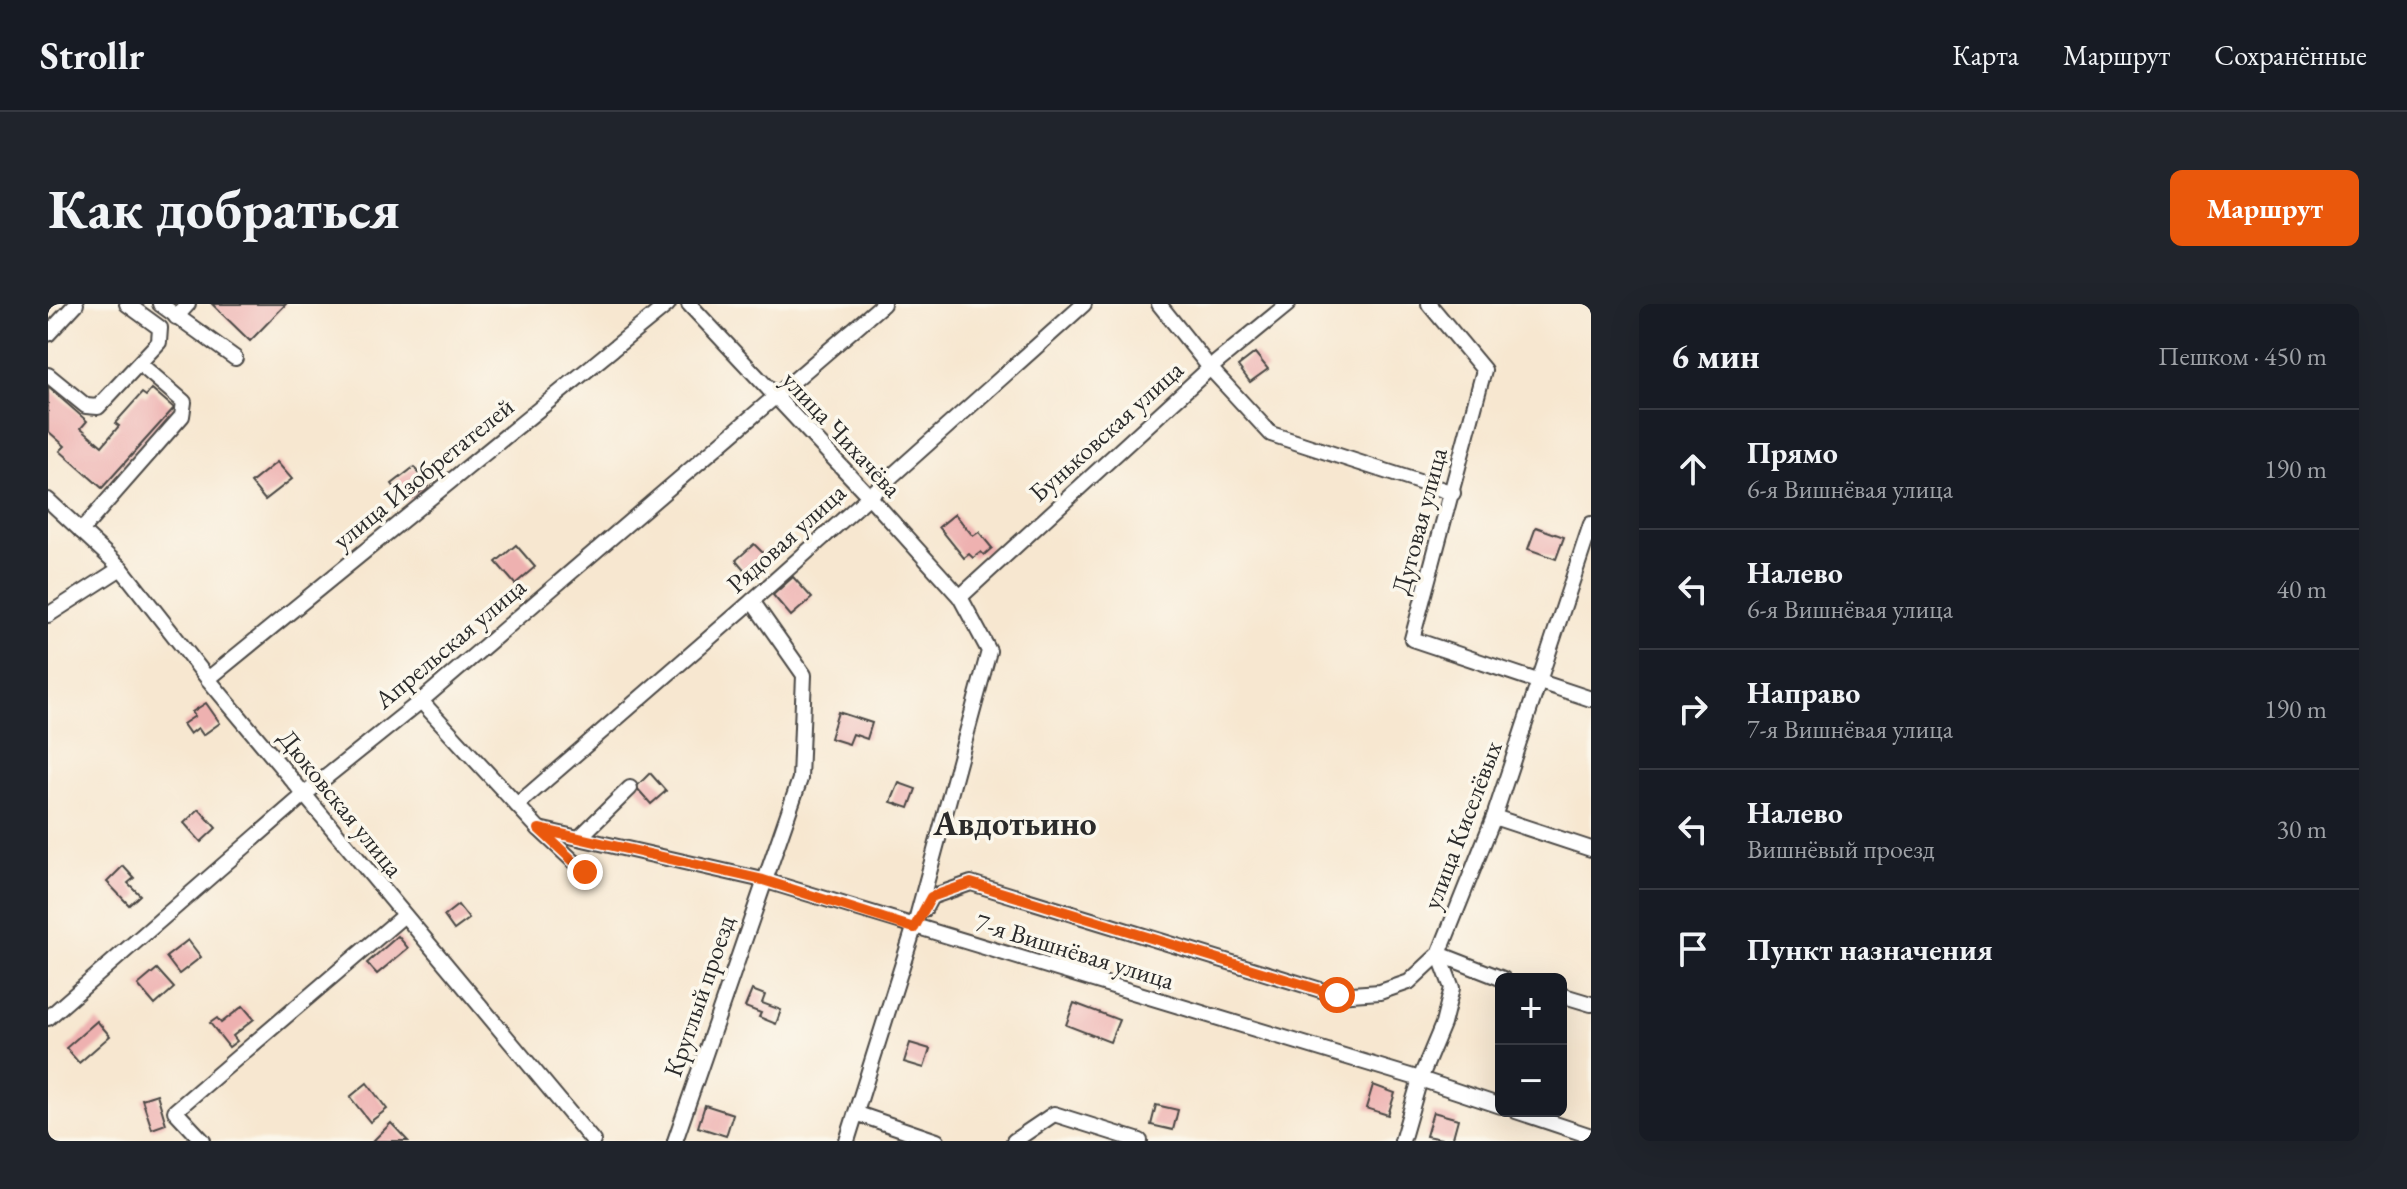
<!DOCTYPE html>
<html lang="ru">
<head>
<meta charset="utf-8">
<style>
  :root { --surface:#171b24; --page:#20242c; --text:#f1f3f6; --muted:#9ea1a6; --line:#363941; --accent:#ea580c }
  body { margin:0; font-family:"EB Garamond",serif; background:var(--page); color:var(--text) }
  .controls { position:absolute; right:24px; bottom:24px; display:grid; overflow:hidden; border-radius:12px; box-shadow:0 8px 32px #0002 }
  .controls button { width:72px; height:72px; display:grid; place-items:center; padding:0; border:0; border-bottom:2px solid var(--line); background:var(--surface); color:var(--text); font:40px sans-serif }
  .stop { position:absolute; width:24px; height:24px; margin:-18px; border:6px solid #ea580c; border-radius:50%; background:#fff }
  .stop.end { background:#ea580c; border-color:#fff; box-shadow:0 2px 8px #0008 }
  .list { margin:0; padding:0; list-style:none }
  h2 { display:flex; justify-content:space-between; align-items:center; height:104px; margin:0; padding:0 32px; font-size:34px }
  h2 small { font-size:26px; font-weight:400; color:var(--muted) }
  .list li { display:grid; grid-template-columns:52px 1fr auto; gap:24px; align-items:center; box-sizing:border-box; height:120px; padding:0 32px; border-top:2px solid var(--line) }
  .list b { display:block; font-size:30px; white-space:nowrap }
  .list p { margin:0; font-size:26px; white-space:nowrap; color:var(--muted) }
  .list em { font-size:26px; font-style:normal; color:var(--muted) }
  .icon { flex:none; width:44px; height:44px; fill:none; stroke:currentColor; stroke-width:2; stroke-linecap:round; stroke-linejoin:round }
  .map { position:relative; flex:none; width:1543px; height:837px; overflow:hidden; border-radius:12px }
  header { display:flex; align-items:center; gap:48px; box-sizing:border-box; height:112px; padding:0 40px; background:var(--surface); border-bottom:2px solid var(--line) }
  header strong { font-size:38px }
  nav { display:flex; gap:44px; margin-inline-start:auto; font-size:28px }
  .intro { display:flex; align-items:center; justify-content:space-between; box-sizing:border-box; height:192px; padding:0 48px }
  h1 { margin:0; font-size:56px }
  .button { padding:20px 36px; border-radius:12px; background:var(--accent); color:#fff; font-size:28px; font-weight:700 }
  main { display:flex; gap:48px; padding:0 48px }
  aside { flex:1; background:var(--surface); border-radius:12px; box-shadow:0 8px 32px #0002 }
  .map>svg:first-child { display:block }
  .building { fill:#eeb1b0 }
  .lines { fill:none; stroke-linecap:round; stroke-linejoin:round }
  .minor-casing { stroke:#4a4744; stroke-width:18 }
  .minor { stroke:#fff; stroke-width:14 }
  .route { stroke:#ea580c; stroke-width:10 }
  .labels { text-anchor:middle; stroke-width:7; stroke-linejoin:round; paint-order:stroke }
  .street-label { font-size:26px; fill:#2b2b2b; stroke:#fbf7ec }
  .district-label { font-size:34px; font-weight:bold; fill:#2b2b2b; stroke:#fbf7ec }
</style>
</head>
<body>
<header>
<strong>Strollr</strong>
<nav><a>Карта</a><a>Маршрут</a><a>Сохранённые</a></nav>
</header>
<div class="intro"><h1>Как добраться</h1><a class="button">Маршрут</a></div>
<main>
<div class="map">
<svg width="1543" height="837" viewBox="0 0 1543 837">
  <rect width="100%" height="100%" fill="#fbf7ec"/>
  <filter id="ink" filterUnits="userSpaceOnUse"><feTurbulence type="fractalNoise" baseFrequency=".0125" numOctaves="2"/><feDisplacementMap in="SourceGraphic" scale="16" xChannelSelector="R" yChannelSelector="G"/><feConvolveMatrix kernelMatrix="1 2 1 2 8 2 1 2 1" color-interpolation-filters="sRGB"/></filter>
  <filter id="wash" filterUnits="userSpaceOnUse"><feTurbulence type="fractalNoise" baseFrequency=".006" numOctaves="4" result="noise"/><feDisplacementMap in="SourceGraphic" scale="32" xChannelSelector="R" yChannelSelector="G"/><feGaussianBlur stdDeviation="1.8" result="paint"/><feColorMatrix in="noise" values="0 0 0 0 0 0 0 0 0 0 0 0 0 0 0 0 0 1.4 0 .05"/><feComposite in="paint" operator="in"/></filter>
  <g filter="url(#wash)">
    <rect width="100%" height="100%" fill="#f7e7d0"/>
    <g id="blocks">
      <!-- building -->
      <g class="building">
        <polygon points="164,0 238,0 202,37"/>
        <polygon points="1207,49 1220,65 1202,78 1190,62"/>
        <polygon points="0,83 39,117 33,124 54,142 71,122 67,119 94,89 98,92 104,85 126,104 54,184 12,147 17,142 0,127"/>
        <polygon points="229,158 244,175 217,196 203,179"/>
        <polygon points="366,163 380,182 358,198 344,180"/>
        <polygon points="907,210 925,232 931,228 944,244 936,251 933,248 925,254 921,250 916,254 891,223"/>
        <polygon points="1488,223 1516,233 1508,255 1480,245"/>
        <polygon points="706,240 719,253 700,270 688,256"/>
        <polygon points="468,241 487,263 467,280 448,258"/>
        <polygon points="745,273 764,294 743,312 725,291"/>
        <polygon points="158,399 172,419 155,431 150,424 142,430 135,420 147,412 144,408"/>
        <polygon points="790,408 824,419 819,435 805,430 801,440 782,434"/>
        <polygon points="602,469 618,487 603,500 588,483"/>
        <polygon points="851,479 868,485 861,504 843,498"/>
        <polygon points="151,505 168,524 153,538 136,519"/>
        <polygon points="75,562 86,574 80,579 92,591 81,601 59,578"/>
        <polygon points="410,601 421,615 406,626 396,612"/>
        <polygon points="350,632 360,644 329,670 319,659"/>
        <polygon points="140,636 153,653 131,670 118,653"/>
        <polygon points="109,665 126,684 107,701 90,681"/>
        <polygon points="704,686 717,691 714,699 733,706 728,720 711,713 713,709 697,703"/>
        <polygon points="1026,699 1071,716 1062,738 1018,721"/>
        <polygon points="195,702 206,715 185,732 189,737 181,743 162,719 169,714 173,719"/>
        <polygon points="49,717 62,732 31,759 18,744"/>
        <polygon points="862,739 882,745 876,764 856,758"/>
        <polygon points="319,779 339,805 322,818 302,793"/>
        <polygon points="1325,781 1347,789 1340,811 1318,804"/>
        <polygon points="109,790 118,820 104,825 94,795"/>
        <polygon points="657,801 685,810 678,832 650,823"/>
        <polygon points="1108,801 1130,806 1125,826 1103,821"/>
        <polygon points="1385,808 1410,815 1404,837 1378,832"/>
        <polygon points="343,819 360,837 325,837"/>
      </g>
    </g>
  </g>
  <g filter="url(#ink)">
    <use href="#blocks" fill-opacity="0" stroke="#4a4744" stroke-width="2"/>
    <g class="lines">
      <defs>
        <g id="minor">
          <polyline points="112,0 187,54"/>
          <polyline points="641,0 820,191 912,293 941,347 866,624 799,837"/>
          <polyline points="1111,0 1162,64 1223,130 1405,189"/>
          <polyline points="1381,0 1436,66 1364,335 1543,395"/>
          <polyline points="128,13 140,0"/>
          <polyline points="0,30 28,0"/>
          <polyline points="0,71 38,102 50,103 111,38 112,24 79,0"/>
          <polyline points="0,196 73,264 160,375 545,837"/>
          <polyline points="33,227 134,112 136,98 92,60"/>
          <polyline points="912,293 1162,64 1240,0"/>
          <polyline points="0,311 73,264"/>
          <polyline points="160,375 620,0"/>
          <polyline points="373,397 491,525 537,568"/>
          <polyline points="469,501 704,297 1036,0"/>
          <polyline points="1446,513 1543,545"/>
          <polyline points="491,525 715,576 1372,775 1453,802"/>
          <polyline points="531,534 582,484"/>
          <polyline points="876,606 883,593 923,579 1289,691 1332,688 1361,678 1391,650"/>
          <polyline points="1391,650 1455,675"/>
          <polyline points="1513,691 1543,700"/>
          <polyline points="0,714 257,490 373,397 835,0"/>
          <polyline points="1468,807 1543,832"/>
          <polyline points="810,810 889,837"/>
          <polyline points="155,837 127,807 355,612"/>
          <polyline points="627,837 752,475 756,371 704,297"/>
          <polyline points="966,837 1006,810 1092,837"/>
          <polyline points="1354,837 1372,775 1395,720 1404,684 1391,650 1446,513 1543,220"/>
        </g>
      </defs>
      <!-- minor casing -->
      <use href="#minor" class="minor-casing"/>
      <!-- minor -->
      <use href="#minor" class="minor"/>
    </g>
  </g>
  <g class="lines" filter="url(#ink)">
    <!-- route -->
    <polyline class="route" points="537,568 491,525 715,576 866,624 883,593 923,579 1289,691"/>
  </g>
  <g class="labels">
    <!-- street labels -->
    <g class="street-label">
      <text transform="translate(1058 127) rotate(-42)" y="9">Буньковская улица</text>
      <text transform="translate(794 130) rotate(47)" y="9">улица Чихачёва</text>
      <text transform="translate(375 169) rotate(-39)" y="9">улица Изобретателей</text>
      <text transform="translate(1371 217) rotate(-75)" y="9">Дуговая улица</text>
      <text transform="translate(738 234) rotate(-42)" y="9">Рядовая улица</text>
      <text transform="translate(402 339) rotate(-40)" y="9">Апрельская улица</text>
      <text transform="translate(293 499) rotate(51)" y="9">Дюковская улица</text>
      <text transform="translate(1414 521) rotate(-69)" y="9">улица Киселёвых</text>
      <text transform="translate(1027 647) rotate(17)" y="9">7-я Вишнёвая улица</text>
      <text transform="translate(651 692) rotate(-71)" y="9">Круглый проезд</text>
    </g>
    <!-- district labels -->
    <g class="district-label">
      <text x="967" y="531">Авдотьино</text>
    </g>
  </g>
</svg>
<div class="controls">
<button>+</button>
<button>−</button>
</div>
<div class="stop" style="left:1289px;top:691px"></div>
<div class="stop end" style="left:537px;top:568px"></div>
</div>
<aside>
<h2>6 мин<small>Пешком · 450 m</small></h2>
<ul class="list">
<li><svg class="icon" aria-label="ahead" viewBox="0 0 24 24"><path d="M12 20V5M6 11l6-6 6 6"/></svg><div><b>Прямо</b><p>6-я Вишнёвая улица</p></div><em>190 m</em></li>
<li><svg class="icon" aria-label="left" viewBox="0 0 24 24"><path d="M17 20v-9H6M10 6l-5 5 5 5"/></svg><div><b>Налево</b><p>6-я Вишнёвая улица</p></div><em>40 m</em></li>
<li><svg class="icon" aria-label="right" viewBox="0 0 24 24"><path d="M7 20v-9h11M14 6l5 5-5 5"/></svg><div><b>Направо</b><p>7-я Вишнёвая улица</p></div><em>190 m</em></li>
<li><svg class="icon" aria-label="left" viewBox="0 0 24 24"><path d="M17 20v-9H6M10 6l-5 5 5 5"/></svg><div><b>Налево</b><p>Вишнёвый проезд</p></div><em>30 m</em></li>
<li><svg class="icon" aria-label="arrive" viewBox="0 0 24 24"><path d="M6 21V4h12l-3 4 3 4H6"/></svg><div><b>Пункт назначения</b></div></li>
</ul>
</aside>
</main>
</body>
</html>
